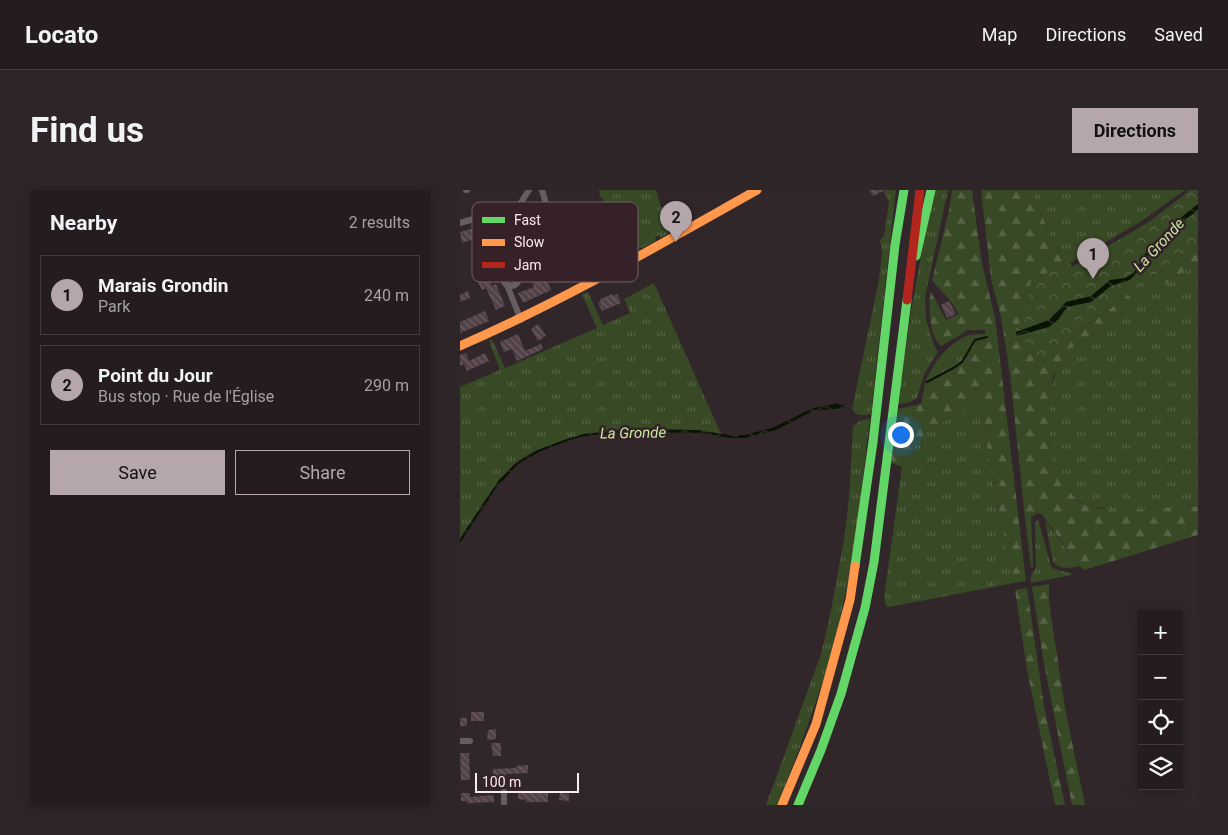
<!DOCTYPE html>
<html lang="en">
<head>
<meta charset="utf-8">
<style>
  :root { --surface:#251c1f; --page:#2d2528; --text:#f1f3f6; --muted:#a3a1a4; --line:#423a3d; --accent:#b4a6aa }
  body { margin:0; font-family:Roboto,sans-serif; background:var(--page); color:var(--text) }
  .controls { position:absolute; right:15px; bottom:15px; display:grid; overflow:hidden; border-radius:0px; box-shadow:0 2px 12px #0003 }
  .controls button { width:45px; height:45px; display:grid; place-items:center; padding:0; border:0; border-bottom:1px solid var(--line); background:var(--surface); color:var(--text); font:25px sans-serif }
  .scale { position:absolute; left:15px; bottom:12px; width:104px; box-sizing:border-box; padding-left:5px; border:2px solid #faebef; border-top:0; font-size:14px; line-height:18px; white-space:nowrap; color:#faebef; -webkit-text-stroke:4px #362128; paint-order:stroke }
  .you { position:absolute; left:440px; top:244px; width:18px; height:18px; margin:-12px; border:4px solid #fff; border-radius:50%; background:#1a73e8; box-shadow:0 0 0 8px #1a73e833 }
  .badge { display:grid; place-items:center; width:32px; height:32px; border-radius:50%; background:var(--accent); color:#111; font-size:16px; font-weight:700 }
  .pin { position:absolute; translate:-50% -41px; filter:drop-shadow(0 1px 2px #0008) }
  .pin::after { content:''; position:absolute; top:26px; width:18px; height:15px; background:inherit; clip-path:polygon(0 0,100% 0,50% 100%) }
  .list { margin:0; padding:0; list-style:none }
  h2 { display:flex; justify-content:space-between; align-items:center; height:65px; margin:0; padding:0 20px; font-size:21px }
  h2 small { font-size:16px; font-weight:400; color:var(--muted) }
  .list li { display:grid; grid-template-columns:32px 1fr auto; gap:15px; align-items:center; box-sizing:border-box; height:80px; margin:0 10px 10px; padding:0 10px; border:1px solid var(--line); border-radius:0px }
  .list b { display:block; font-size:19px; white-space:nowrap }
  .list p { margin:0; font-size:16px; white-space:nowrap; color:var(--muted) }
  .list em { font-size:16px; font-style:normal; color:var(--muted) }
  .actions { display:flex; gap:10px; padding:15px 20px }
  .actions a { flex:1; padding:11px 0; border:1px solid var(--accent); border-radius:0px; text-align:center; font-size:18px; color:var(--accent) }
  .actions .main { background:var(--accent); color:#111 }
  .icon { flex:none; width:28px; height:28px; fill:none; stroke:currentColor; stroke-width:2; stroke-linecap:round; stroke-linejoin:round }
  .map { position:relative; flex:none; width:738px; height:615px; overflow:hidden; border-radius:0px }
  header { display:flex; align-items:center; gap:30px; box-sizing:border-box; height:70px; padding:0 25px; background:var(--surface); border-bottom:1px solid var(--line) }
  header strong { font-size:24px }
  nav { display:flex; gap:28px; margin-inline-start:auto; font-size:18px }
  .intro { display:flex; align-items:center; justify-content:space-between; box-sizing:border-box; height:120px; padding:0 30px }
  h1 { margin:0; font-size:35px }
  .button { padding:12px 22px; border-radius:0px; background:var(--accent); color:#111; font-size:18px; font-weight:700 }
  main { display:flex; gap:30px; padding:0 30px }
  aside { flex:1; background:var(--surface); border-radius:0px; box-shadow:0 2px 12px #0003 }
  .map>svg:first-child { display:block }
  .grass { fill:url(#grass-tufts) }
  .forest { fill:url(#forest-firs) }
  .park { fill:url(#park-crowns) }
  .water { fill:url(#water-waves) }
  .lines { fill:none; stroke-linecap:round; stroke-linejoin:round }
  .stream { stroke:#0a1304; stroke-width:2 }
  .building { fill:url(#building-back-hatch) }
  .street { stroke:#675d60; stroke-width:6 }
  .fast { stroke:#63d668; stroke-width:9 }
  .slow { stroke:#ff974d; stroke-width:9 }
  .jam { stroke:#b3261e; stroke-width:9 }
  .labels { text-anchor:middle; stroke-width:5; stroke-linejoin:round; paint-order:stroke }
  .water-label { font-size:15px; font-style:italic; fill:#c0eb9e; stroke:#362128 }
  .key { fill:#362128; stroke:#715e64; stroke-width:1 }
  .key-label { font-size:14px; fill:#faebef }
</style>
</head>
<body>
<header>
<strong>Locato</strong>
<nav><a>Map</a><a>Directions</a><a>Saved</a></nav>
</header>
<div class="intro"><h1>Find us</h1><a class="button">Directions</a></div>
<main>
<aside>
<h2>Nearby<small>2 results</small></h2>
<ul class="list">
<li><span class="badge">1</span><div><b>Marais Grondin</b><p>Park</p></div><em>240 m</em></li>
<li><span class="badge">2</span><div><b>Point du Jour</b><p>Bus stop · Rue de l'Église</p></div><em>290 m</em></li>
</ul>
<div class="actions"><a class="main">Save</a><a>Share</a></div>
</aside>
<div class="map">
<svg width="738" height="615" viewBox="0 0 738 615">
  <defs>
    <pattern id="grass-tufts" width="24" height="20" patternUnits="userSpaceOnUse" patternTransform="scale(1.25)"><rect width="24" height="20" fill="#384926"/><path d="M3 7l-1-3M5 7V3M7 7l1-3M15 17l-1-3M17 17v-4M19 17l1-3" fill="none" stroke="#566346"/></pattern>
    <pattern id="forest-firs" width="22" height="20" patternUnits="userSpaceOnUse" patternTransform="scale(1.25)"><rect width="22" height="20" fill="#384926"/><path d="M5 1l3.5 6h-7zM16 11l3.5 6h-7z" fill="#566346"/></pattern>
    <pattern id="park-crowns" width="20" height="18" patternUnits="userSpaceOnUse" patternTransform="scale(1.25)"><rect width="20" height="18" fill="#384926"/><path d="M2 6a3 3 0 1 1 6 0M12 15a3 3 0 1 1 6 0" fill="none" stroke="#566346"/></pattern>
    <pattern id="water-waves" width="16" height="10" patternUnits="userSpaceOnUse" patternTransform="scale(1.25)"><rect width="16" height="10" fill="#0a1304"/><path d="M0 5q4-4 8 0t8 0" fill="none" stroke="#2f3629"/></pattern>
    <pattern id="building-back-hatch" width="6" height="6" patternUnits="userSpaceOnUse" patternTransform="scale(1.25)"><rect width="6" height="6" fill="#524247"/><path d="M-1 5l2 2M0 0l6 6M5-1l2 2" fill="none" stroke="#6c5d62"/></pattern>
  </defs>
  <rect width="100%" height="100%" fill="#312629"/>
  <!-- grass -->
  <g class="grass">
    <path d="M139,0h57l13,43 -8,5 -2,-3 -4,3 1,3c-21,11 -32,16 -56,7l3,-50 -3,-1z"/>
    <path d="M423,0h13l-25,224c-8,1 -15,3 -19,-5l27,-129 3,-28 -2,-12 4,-4 5,-34z"/>
    <polygon points="473,0 488,0 465,107 466,129 474,155 478,162 464,184 457,208 448,213 438,214 451,121"/>
    <polygon points="570,0 725,0 680,32 605,76"/>
    <path d="M738,72v244c-33,2 -84,10 -115,-3 -4,-1 -8,-6 -12,-9 -19,-17 -23,-42 -22,-67 1,-30 0,-50 18,-76z"/>
    <path d="M194,93l67,151c-56,-7 -117,-10 -170,11 -12,4 -24,9 -34,17 -23,21 -40,50 -57,77v-152l40,-17 -11,-29 3,-2 13,29 92,-40 -15,-34 6,-2 15,33 27,-12 -6,-14z"/>
    <path d="M525,144v6l-9,2 -12,22 -39,20c5,-18 25,-43 44,-49 5,-1 11,-1 16,-1z"/>
    <polygon points="521,209 529,272 554,393 429,417 426,416 424,407 442,277 452,261 468,241"/>
    <path d="M410,228c-8,64 -14,129 -28,192 -15,68 -39,131 -65,195h-11l55,-151 8,-34 15,-80 5,-42 4,-72 7,-5z"/>
    <polygon points="571,327 573,376 573,377 571,377 565,328"/>
    <polygon points="578,329 591,376 594,379 610,383 612,385 571,393 571,386 576,378 575,333"/>
    <path d="M585,330l32,44 2,2c-9,2 -19,4 -26,-4z"/>
  </g>
  <!-- forest -->
  <g class="forest">
    <path d="M492,0h20l10,74 13,53 31,264 -12,2 -25,-121 -8,-63 -53,32 -16,20 -10,16 -11,-4 7,-54 23,-5 4,-20 39,-20 12,-22 9,-2v-10h-17l-27,16c-13,-11 -12,-40 -11,-56l16,30 13,-6 -10,-15 -17,-18 17,-71z"/>
    <path d="M521,0h49l35,76 -29,12 -7,9 -1,28 -2,4 -10,8 1,10c18,8 16,13 19,32l33,-30 129,-95v18l-131,89 -14,25 -3,25 -1,42 5,27 12,19 15,14 20,6 31,1 66,-4v29l-114,35 -7,-6 -35,-50 -5,-1 -6,4 -6,1 -15,-144 -9,-57 -10,-38z"/>
    <polygon points="589,394 589,412 605,518 625,615 612,615 584,474 572,397"/>
    <polygon points="567,398 584,516 605,615 595,615 567,480 555,400"/>
  </g>
  <!-- park -->
  <path class="park" d="M730,0h8v54l-129,95 -33,30c-3,-19 -1,-24 -20,-32v-10l10,-8 3,-32 3,-7 38,-17 2,4 77,-45z"/>
  <!-- water -->
  <g class="water">
    <polygon points="738,14 738,20 715,38 689,65 681,79 673,87 668,91 651,96 631,112 607,117 598,130 589,137 557,146 556,142 589,130 606,112 631,106 650,90 665,88 669,86 676,80 685,64 694,56 709,37"/>
    <polygon points="379,213 379,215 384,215 385,218 353,221 316,240 285,248 270,248 241,243 176,242 125,246 110,250 79,262 58,274 36,298 0,353 0,349 3,344 39,290 56,273 78,260 104,250 123,244 175,239 238,240 269,245 284,245 312,238 353,218"/>
  </g>
  <g class="lines">
    <!-- stream -->
    <polyline class="stream" points="467,192 495,177 502,172 515,150 527,147"/>
  </g>
  <!-- building -->
  <g class="building">
    <polygon points="409,0 425,0 413,6"/>
    <polygon points="112,12 137,39 130,46 105,20"/>
    <polygon points="33,33 37,33 39,41 2,53 0,42"/>
    <polygon points="100,55 110,77 125,70 129,80 100,93 96,83 100,81 90,59"/>
    <polygon points="71,62 84,92 87,91 91,100 63,113 58,103 74,97 61,66"/>
    <polygon points="26,81 32,96 36,94 45,116 36,120 26,98 22,100 15,86"/>
    <polygon points="8,101 10,108 0,112 0,105"/>
    <polygon points="153,104 153,106 157,104 161,113 142,121 138,113 141,111 140,109"/>
    <polygon points="489,111 496,124 487,128 481,115"/>
    <polygon points="25,121 29,131 0,143 0,132"/>
    <polygon points="78,134 86,146 78,151 71,139"/>
    <polygon points="58,144 65,161 81,154 83,159 57,171 52,159 44,162 40,152"/>
    <polygon points="6,163 9,171 25,163 29,171 7,181 4,174 0,176 0,165"/>
    <rect x="11" y="522" width="13" height="9"/>
    <rect x="0" y="528" width="7" height="8"/>
    <polygon points="36,539 36,549 27,550 28,540"/>
    <polygon points="31,553 41,553 41,566 33,566"/>
    <polygon points="0,563 9,563 10,590 1,590"/>
    <polygon points="68,575 68,583 46,584 46,587 33,587 33,579 56,578 56,576"/>
    <polygon points="88,601 88,612 66,612 66,610 58,609 58,602"/>
    <polygon points="1,603 10,603 10,607 34,605 34,612 10,613 10,615 6,611 1,611"/>
    <polygon points="100,603 109,604 109,611 99,610"/>
  </g>
  <g class="lines">
    <!-- street -->
    <g class="street">
      <polyline points="6,0 7,0"/>
      <path d="M82,0c7,29 25,53 54,63 10,3 22,2 29,10"/>
      <polyline points="0,33 17,28 51,25 55,22 69,0"/>
      <circle cx="51" cy="88" r="8"/>
      <polyline points="47,95 61,130"/>
      <polyline points="0,551 10,551"/>
      <polyline points="44,602 44,615"/>
    </g>
    <!-- fast -->
    <g class="fast">
      <polyline points="456,66 471,0"/>
      <polyline points="395,376 413,252 435,55 444,0"/>
      <polyline points="338,615 361,560 381,504 405,418 414,372 447,110"/>
    </g>
    <!-- slow -->
    <g class="slow">
      <path d="M0,156c103,-45 199,-101 297,-156"/>
      <polyline points="322,615 356,534 390,410 395,376"/>
    </g>
    <!-- jam -->
    <polyline class="jam" points="447,110 460,0"/>
  </g>
  <g class="labels">
    <!-- water labels -->
    <g class="water-label">
      <text transform="translate(699 55) rotate(-47)" y="5">La Gronde</text>
      <text transform="translate(173 243) rotate(-1)" y="5">La Gronde</text>
    </g>
  </g>
  <!-- legend -->
  <rect x="12" y="12" width="166" height="80" rx="8" class="key"/>
  <rect x="22" y="27" width="23" height="6" fill="#63d668"/>
  <rect x="22" y="49" width="23" height="7" fill="#ff974d"/>
  <rect x="22" y="72" width="23" height="6" fill="#b3261e"/>
  <g class="key-label">
    <text x="54" y="35">Fast</text>
    <text x="54" y="57">Slow</text>
    <text x="54" y="80">Jam</text>
  </g>
</svg>
<div class="controls">
<button>+</button>
<button>−</button>
<button><svg class="icon" aria-label="locate" viewBox="0 0 24 24"><circle cx="12" cy="12" r="6"/><path d="M12 2v4M12 18v4M2 12h4M18 12h4"/></svg></button>
<button><svg class="icon" aria-label="layers" viewBox="0 0 24 24"><path d="M12 4l9 5-9 5-9-5zM3 14l9 5 9-5"/></svg></button>
</div>
<div class="scale">100 m</div>
<div class="you"></div>
<div class="pin badge" style="left:633px;top:89px">1</div>
<div class="pin badge" style="left:216px;top:52px">2</div>
</div>
</main>
</body>
</html>
